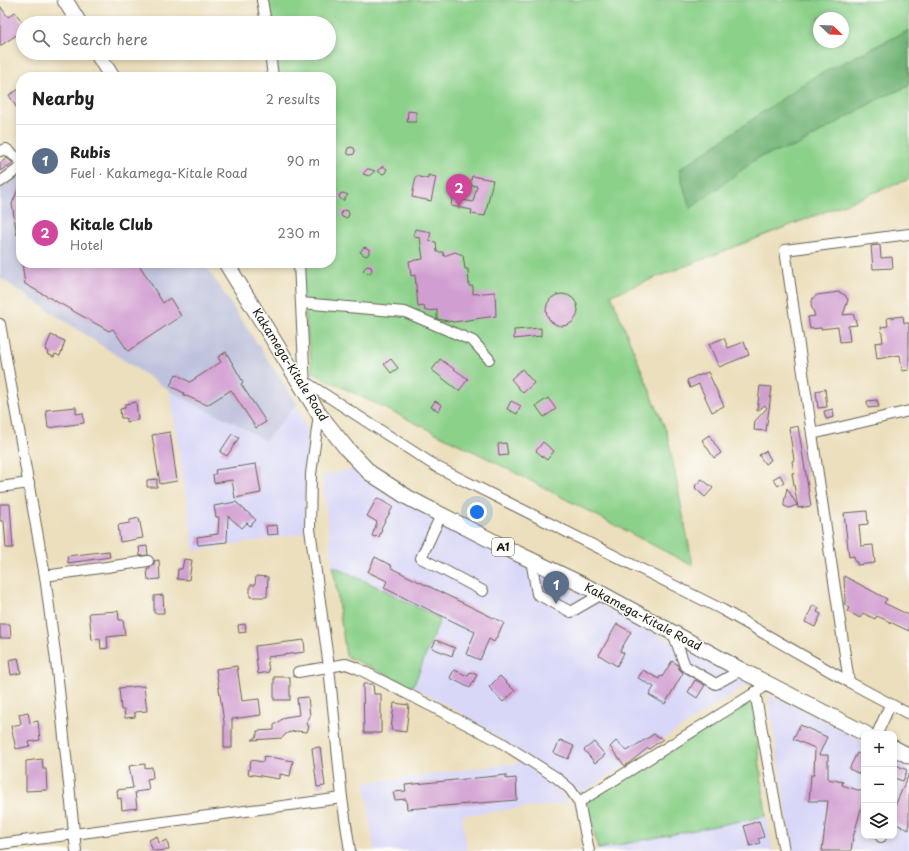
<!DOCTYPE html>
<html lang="en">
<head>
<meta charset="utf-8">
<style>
  :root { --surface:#fff; --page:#f6f6f6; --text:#202124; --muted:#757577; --line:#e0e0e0; --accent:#d1495b }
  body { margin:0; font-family:"Playpen Sans",sans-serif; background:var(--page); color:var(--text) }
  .controls { position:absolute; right:12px; bottom:12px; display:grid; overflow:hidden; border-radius:8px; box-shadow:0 2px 6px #0003 }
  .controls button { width:36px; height:36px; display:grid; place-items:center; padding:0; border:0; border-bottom:1px solid var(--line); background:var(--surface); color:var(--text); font:20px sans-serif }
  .compass { position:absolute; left:813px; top:12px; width:36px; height:36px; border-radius:50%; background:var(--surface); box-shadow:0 2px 6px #0003; rotate:113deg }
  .you { position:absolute; left:477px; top:512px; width:14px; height:14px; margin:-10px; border:3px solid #fff; border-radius:50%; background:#1a73e8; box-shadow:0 0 0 6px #1a73e833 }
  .badge { display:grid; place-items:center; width:26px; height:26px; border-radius:50%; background:var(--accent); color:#fff; font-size:13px; font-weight:700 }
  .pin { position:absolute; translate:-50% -33px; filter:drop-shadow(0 1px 2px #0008) }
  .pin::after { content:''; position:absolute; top:21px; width:14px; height:12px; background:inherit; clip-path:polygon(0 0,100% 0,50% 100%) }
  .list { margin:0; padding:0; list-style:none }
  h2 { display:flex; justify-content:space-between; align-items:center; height:52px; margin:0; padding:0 16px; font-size:17px }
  h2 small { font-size:13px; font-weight:400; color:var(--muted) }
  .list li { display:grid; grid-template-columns:26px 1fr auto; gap:12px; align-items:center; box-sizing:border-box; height:72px; padding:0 16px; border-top:1px solid var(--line) }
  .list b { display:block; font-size:15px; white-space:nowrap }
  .list p { margin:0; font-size:13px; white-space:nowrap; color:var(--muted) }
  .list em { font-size:13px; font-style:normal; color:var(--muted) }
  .icon { flex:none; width:22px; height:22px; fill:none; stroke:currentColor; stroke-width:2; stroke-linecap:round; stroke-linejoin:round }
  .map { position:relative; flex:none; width:909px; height:851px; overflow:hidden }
  .search { position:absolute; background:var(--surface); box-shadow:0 2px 6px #0003; left:16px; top:16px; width:320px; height:44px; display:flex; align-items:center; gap:10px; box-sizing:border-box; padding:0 14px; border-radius:22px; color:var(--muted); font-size:15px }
  .panel { position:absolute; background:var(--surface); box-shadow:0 2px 6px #0003; left:16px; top:72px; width:320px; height:196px; border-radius:16px }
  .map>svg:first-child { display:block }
  .built { fill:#d8d7f8 }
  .industrial { fill:#bfc2dd }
  .green { fill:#8cd18a; stroke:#547653; fill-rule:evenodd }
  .forest { fill:#71b376; stroke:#466849 }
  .building { fill:#d19ed1 }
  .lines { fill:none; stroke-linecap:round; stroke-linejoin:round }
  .minor-casing { stroke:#656054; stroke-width:12 }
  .highway-casing { stroke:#656054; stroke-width:17 }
  .minor { stroke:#fff; stroke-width:10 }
  .highway { stroke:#fff; stroke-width:15 }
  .labels { text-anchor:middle; stroke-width:3; stroke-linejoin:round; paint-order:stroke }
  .shield { fill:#fdfcf7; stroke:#605f5e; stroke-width:1 }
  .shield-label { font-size:11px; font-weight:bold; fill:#1c1c1c }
  .street-label { font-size:12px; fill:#1c1c1c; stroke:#fdfcf7 }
</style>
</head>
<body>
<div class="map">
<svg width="909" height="851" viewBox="0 0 909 851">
  <rect width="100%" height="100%" fill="#fdfcf7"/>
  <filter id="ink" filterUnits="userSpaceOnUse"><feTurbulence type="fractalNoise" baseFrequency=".025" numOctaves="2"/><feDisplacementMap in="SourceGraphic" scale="8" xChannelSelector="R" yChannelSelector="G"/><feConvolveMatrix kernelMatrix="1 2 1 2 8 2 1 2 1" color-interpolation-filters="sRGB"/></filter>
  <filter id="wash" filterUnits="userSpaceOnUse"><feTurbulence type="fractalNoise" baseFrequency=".012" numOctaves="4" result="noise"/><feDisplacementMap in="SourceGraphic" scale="16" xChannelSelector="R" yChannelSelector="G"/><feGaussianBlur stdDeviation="0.9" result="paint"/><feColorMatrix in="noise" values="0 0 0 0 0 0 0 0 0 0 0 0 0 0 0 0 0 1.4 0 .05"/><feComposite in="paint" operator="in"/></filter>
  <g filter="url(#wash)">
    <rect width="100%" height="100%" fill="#ecdfbd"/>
    <!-- built -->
    <g class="built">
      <polygon points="170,391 200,407 235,423 265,441 297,404 307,433 304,533 194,551"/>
      <polygon points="353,469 395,497 749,683 582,793 460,712 413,687 440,620 333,566 322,476"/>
      <polygon points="768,695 803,710 864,741 864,836 894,836 894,756 909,765 909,851 793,851"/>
      <polygon points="523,762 565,797 567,803 462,815 467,851 374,851 365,783"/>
      <polygon points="766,816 773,851 598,851 598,849"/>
    </g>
    <!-- industrial -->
    <polygon class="industrial" points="21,172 21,263 204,263 297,404 265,441 235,423 200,407 170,391 0,278 0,188"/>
    <!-- green -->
    <g class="green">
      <path d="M259,0h650v179l-298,116 56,138 26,133 -206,-108 -174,-85 -16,-110h34v-186h-61l-3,-24h62v-30h-66zM819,18h24v24h-24z"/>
      <polygon points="333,566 386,591 440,619 413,687 346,656"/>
      <polygon points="752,701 766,816 598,849 587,801"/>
    </g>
    <!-- forest -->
    <polygon class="forest" points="909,30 909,86 878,99 797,146 759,157 690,209 679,170 812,78"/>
    <g id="blocks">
      <!-- building -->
      <g class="building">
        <polygon points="0,6 8,17 15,12 23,23 23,40 18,34 0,46"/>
        <polygon points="21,88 21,115 9,95"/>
        <polygon points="408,111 416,112 416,122 407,122"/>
        <circle cx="351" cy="151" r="4"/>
        <polygon points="7,158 13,163 0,171 0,163"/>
        <polygon points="383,166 387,169 385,173 383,174 377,171"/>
        <polygon points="367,169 369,169 375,171 369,176 363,174"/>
        <polygon points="428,175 436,177 431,201 412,197 416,176 428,179"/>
        <polygon points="472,176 493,180 485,216 471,214 472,210 451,206 452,198 473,202 477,186 470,185"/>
        <polygon points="21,182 21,235 17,235 12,204"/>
        <polygon points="343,193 348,195 343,201 339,197 340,194"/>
        <circle cx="345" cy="214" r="4"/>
        <polygon points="415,229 431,232 429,241 436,242 437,252 443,252 444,256 455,252 463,255 465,269 468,269 469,286 473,286 473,294 495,292 496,316 454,322 437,319 437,310 425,311 424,306 418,307 415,275 411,276 409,261 423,259 420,238 413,237"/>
        <polygon points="880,245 881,258 892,257 893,268 873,269 871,246"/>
        <polygon points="364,247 369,249 369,253 367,256 364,255 360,252"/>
        <polygon points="22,263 138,263 163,303 170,298 181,316 128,351 113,329 109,331 25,284"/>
        <polygon points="367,266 371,267 372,270 370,273 366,273 363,270"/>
        <polygon points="839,292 845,295 848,300 843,315 853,314 857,325 848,326 850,341 840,342 838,327 821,329 821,328 810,329 808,317 815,316 811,305 813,298 817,295"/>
        <circle cx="562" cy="310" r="16"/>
        <polygon points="903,316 904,323 909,323 909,370 902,371 900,355 877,359 875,343 883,342 881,327 888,326 887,318"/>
        <polygon points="541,328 541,336 514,339 514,330"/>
        <polygon points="51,335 65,341 60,356 55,354 54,357 47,354 48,351 45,350"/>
        <polygon points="724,338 728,348 744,342 749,355 719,367 709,344"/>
        <polygon points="226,352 243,382 241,384 266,422 256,428 231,390 207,405 184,395 184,393 170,386 176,374 190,382 221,362 218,357"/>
        <polygon points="391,359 398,368 391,373 384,364"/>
        <polygon points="440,359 468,379 459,391 432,370"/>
        <polygon points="522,369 534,383 523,393 511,379"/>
        <polygon points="708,372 724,406 712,412 699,384 690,388 687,380 698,375 698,376"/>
        <polygon points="760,386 772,387 766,431 754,430 755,421 767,408 765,405 757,411"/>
        <polygon points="825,389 827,407 818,408 816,391"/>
        <polygon points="548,398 556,409 544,417 536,406"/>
        <polygon points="877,400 879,407 868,408 867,401"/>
        <polygon points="435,401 442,405 439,411 431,407"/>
        <polygon points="511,401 521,406 517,414 507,409"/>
        <polygon points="136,402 138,420 126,422 126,418 121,418 120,409 125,408 125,404"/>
        <polygon points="76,407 76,414 83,413 84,423 48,428 46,410"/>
        <polygon points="833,409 834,417 826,419 824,411"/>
        <polygon points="798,426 811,506 798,508 792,473 794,473 792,461 794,460 789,428"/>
        <polygon points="170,432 177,481 160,484 152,435"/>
        <polygon points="232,434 239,438 227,456 220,452"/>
        <polygon points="709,435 721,453 714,458 702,440"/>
        <polygon points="543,442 554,451 547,460 536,451"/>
        <polygon points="506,443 508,455 499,456 498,444"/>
        <polygon points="766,451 771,460 765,464 759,455"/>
        <polygon points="256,464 261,493 235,498 232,480 214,483 213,475 216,473 215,470"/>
        <polygon points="780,475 784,482 778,486 773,479"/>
        <polygon points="157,479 157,487 147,487 147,480"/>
        <polygon points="702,479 713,488 705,497 695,488 696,487 695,486"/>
        <polygon points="787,488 797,505 789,508 784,506 784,503"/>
        <polygon points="377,498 393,507 381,528 382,529 379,537 376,536 375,537 372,536 377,522 367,516"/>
        <polygon points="236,502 256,520 250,526 247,523 242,528 228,516 227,542 198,545 197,537 218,534 219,517 216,517 214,506"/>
        <polygon points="0,504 10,504 13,548 6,548 4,521 0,521"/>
        <polygon points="867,511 868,524 859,525 861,546 873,545 875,563 857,565 857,562 855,562 854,556 849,557 844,513"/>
        <polygon points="139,518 143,538 120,542 118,525 130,523 130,520"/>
        <polygon points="277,525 278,534 267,535 266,526"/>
        <polygon points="147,546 148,555 140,556 139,547"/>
        <polygon points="109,551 110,557 68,563 67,556"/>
        <polygon points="375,557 392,566 391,568 504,623 494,642 489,639 480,660 466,654 475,632 384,588 387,581 368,572"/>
        <polygon points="184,559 192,560 189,580 177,579 178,569 182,569"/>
        <polygon points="159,560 160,579 148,580 147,569 150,569 150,567 154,564 154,561"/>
        <polygon points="256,576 268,577 267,597 250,597 250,585 255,585"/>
        <polygon points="844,576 887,599 884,603 909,615 909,631 877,616 875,619 863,613 860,618 847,611 849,608 844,604 845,602"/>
        <polygon points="163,595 164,613 154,613 154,596"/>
        <polygon points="813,605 819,608 817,612 821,614 815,627 805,622"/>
        <polygon points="118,611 119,620 123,620 125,635 107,637 108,648 101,649 100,638 92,640 89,613"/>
        <polygon points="0,624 10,624 11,638 0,638"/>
        <polygon points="245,624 246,632 239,633 238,625"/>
        <polygon points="617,624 631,632 620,651 624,653 617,666 599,655"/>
        <polygon points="304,640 305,652 267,657 269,672 258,674 255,646"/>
        <polygon points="436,640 455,648 452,656 432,648"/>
        <polygon points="18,658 21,673 11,675 9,660"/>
        <polygon points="672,661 678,665 679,669 683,673 665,704 649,695 654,687 638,678 643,670 659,679 660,676 662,677"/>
        <polygon points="237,666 242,701 259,699 261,715 232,719 232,748 224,748 224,722 216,669"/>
        <polygon points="454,670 468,676 470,672 477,675 470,688 450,678"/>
        <polygon points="500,676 515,691 503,702 489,687"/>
        <rect x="274" y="677" width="16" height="23"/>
        <polygon points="695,680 705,685 697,698 688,692"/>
        <polygon points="363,684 373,684 374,694 381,694 381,733 364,733"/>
        <polygon points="144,686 147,711 135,712 135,717 125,718 124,710 121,710 119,688"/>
        <polygon points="308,697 310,716 306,724 309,726 307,732 296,731 287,733 282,738 252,740 257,736 257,731 274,730 274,725 285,717 299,715 297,698"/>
        <polygon points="394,703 409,705 406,732 391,730"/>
        <polygon points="28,712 30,723 38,721 40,740 29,742 30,746 16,749 11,726 21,724 19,714"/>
        <polygon points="800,725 827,737 819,755 828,755 828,779 843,782 842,785 864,792 864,799 853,837 851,851 822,851 828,801 809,801 811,775 814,775 815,748 793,739"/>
        <polygon points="654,734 663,739 649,749 648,748 625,766 610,747 616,741 627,751"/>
        <polygon points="560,740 574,746 568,759 554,753"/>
        <polygon points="594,742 605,755 595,763 584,750"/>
        <polygon points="320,747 325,786 317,787 312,748"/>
        <polygon points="857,753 864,756 864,765 860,774 849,769"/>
        <polygon points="264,756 293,761 290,776 280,774 280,779 248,774 251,760 263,762"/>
        <polygon points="42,759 43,769 46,769 47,790 26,791 26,761"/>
        <polygon points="145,764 145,768 152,767 153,778 147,779 149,790 135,792 137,808 122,810 121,798 118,799 117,790 133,788 129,766"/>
        <polygon points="896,765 907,770 903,781 894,778 894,771"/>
        <polygon points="909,774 909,830 894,823 894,808"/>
        <polygon points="506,775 506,779 516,778 517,800 407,809 406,799 395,800 393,792 406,791 405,785"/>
        <polygon points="759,821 764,837 758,839 760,843 750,846 744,826"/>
        <polygon points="157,836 159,843 167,840 169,850 153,851 149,840"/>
      </g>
    </g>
  </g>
  <g filter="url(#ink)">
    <use href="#blocks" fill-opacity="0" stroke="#656054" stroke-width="1"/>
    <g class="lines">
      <defs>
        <g id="minor">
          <polyline points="262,0 266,23"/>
          <polyline points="270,53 273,77"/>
          <polyline points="0,151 6,149 21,161"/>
          <polyline points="0,182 21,167"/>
          <polyline points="909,234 785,250 812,434 909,411"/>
          <polyline points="299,263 305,387"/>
          <polyline points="301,303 405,312 473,341 489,359"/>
          <polyline points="0,324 45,576 56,661 76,851"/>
          <polyline points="304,381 437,467 723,610 849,682 909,714"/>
          <polyline points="319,414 311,474 310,529 329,667 342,798 350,851"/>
          <polyline points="812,434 849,682"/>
          <polyline points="0,487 29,483"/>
          <polyline points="441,515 421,558 483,591"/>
          <polyline points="531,560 537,594 571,612 602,594"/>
          <polyline points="45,576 148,561"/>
          <polyline points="673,633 685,666 716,684 741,670"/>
          <polyline points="298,672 346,664 357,668 499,741 557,778 570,789 579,802 589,851"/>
          <polyline points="755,692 784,851"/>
          <polyline points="877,734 890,705"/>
          <polyline points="579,802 769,684"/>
          <polyline points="881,837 881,836"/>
          <polyline points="0,844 342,798"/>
        </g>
        <g id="highway">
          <polyline points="65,0 79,23"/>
          <polyline points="97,53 112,77"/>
          <polyline points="226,263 319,414 347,449 370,473 407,497 422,505 510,550 602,594 741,670 866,734"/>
          <polyline points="894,748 909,756"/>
        </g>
      </defs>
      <!-- minor casing -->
      <use href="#minor" class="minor-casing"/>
      <!-- highway casing -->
      <use href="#highway" class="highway-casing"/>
      <!-- minor -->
      <use href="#minor" class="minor"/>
      <!-- highway -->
      <use href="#highway" class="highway"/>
    </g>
  </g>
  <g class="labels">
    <!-- shield labels -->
    <rect class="shield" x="492" y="538" width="22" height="18" rx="3"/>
    <g class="shield-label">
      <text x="503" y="551">A1</text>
    </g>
    <!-- street labels -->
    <g class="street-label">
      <text transform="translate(290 365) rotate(58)" y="4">Kakamega-Kitale Road</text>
      <text transform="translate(643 617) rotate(28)" y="4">Kakamega-Kitale Road</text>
    </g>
  </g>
</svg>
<div class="controls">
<button>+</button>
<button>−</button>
<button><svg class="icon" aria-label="layers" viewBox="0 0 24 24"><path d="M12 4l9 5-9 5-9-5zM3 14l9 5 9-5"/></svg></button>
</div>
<svg class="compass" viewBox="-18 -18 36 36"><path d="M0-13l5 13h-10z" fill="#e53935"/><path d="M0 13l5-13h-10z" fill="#757577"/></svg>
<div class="you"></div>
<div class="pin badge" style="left:556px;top:604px;background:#5c6f8a">1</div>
<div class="pin badge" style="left:459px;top:207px;background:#d1479c">2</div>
<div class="search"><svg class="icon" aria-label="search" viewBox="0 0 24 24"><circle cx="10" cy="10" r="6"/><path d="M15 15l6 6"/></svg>Search here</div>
<section class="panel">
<h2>Nearby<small>2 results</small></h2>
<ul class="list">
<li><span class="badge" style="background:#5c6f8a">1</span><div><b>Rubis</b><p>Fuel · Kakamega-Kitale Road</p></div><em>90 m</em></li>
<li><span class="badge" style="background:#d1479c">2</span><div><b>Kitale Club</b><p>Hotel</p></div><em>230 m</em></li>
</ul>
</section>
</div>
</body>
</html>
